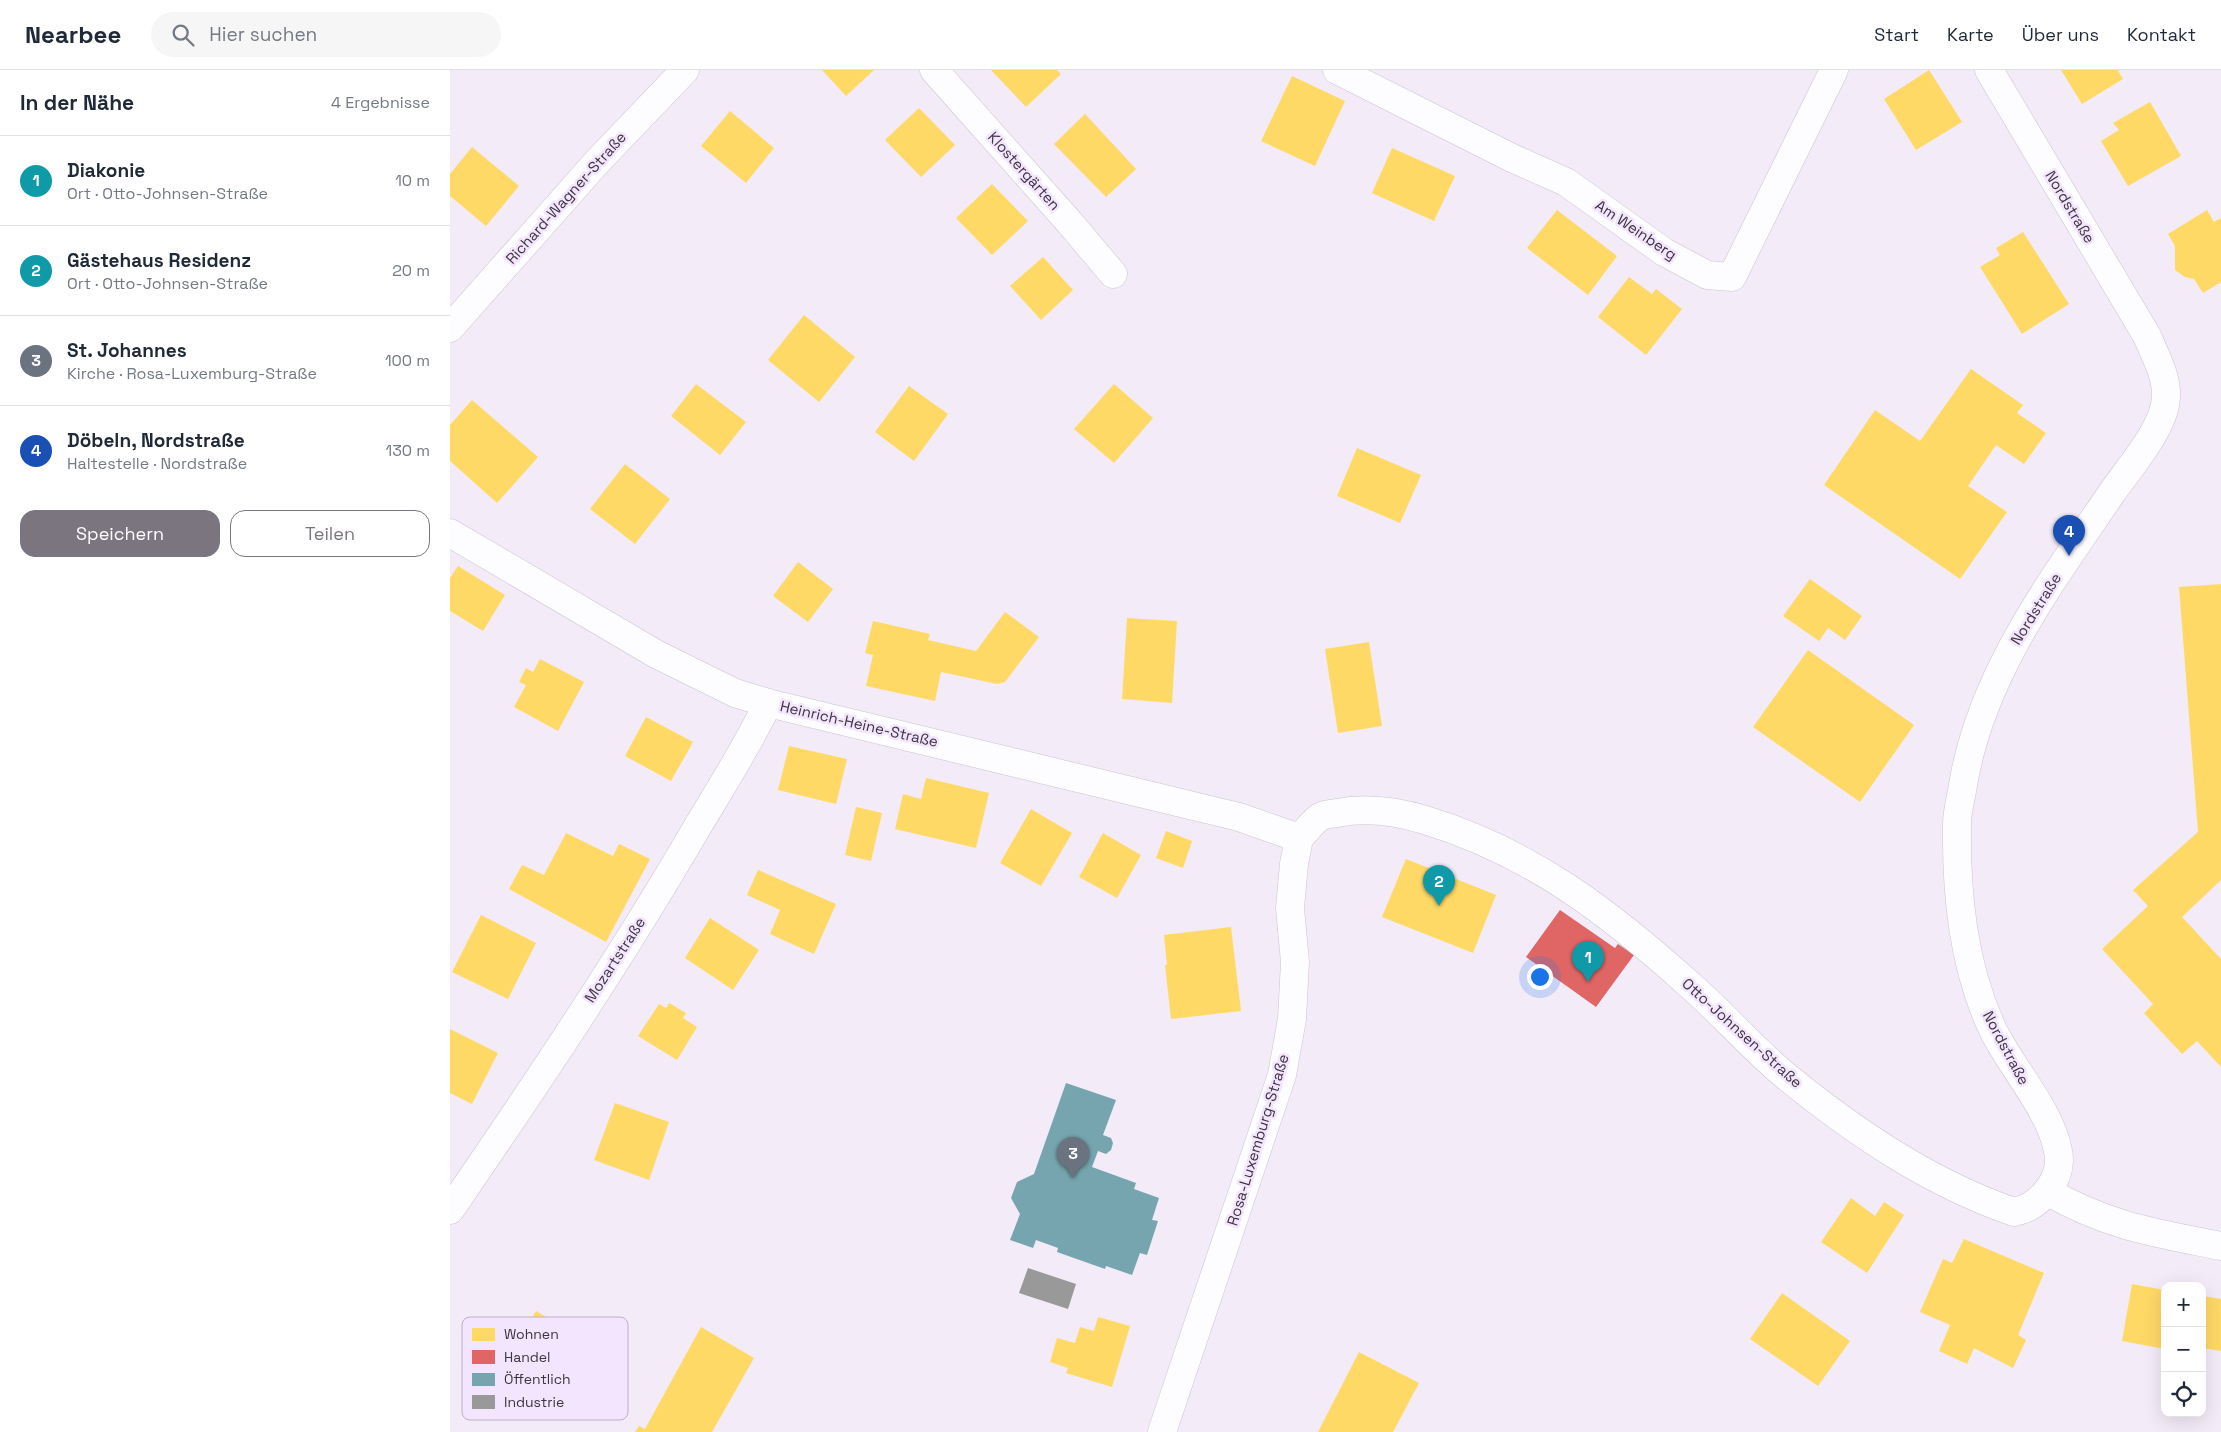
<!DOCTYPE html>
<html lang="de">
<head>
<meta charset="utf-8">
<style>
  :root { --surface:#fff; --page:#f6f6f7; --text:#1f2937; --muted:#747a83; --line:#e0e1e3; --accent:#7b7580 }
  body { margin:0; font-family:"Space Grotesk",sans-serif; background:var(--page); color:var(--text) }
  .controls { position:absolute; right:15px; bottom:15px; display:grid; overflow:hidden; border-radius:10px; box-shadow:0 5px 20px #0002 }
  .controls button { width:45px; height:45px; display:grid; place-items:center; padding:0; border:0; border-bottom:1px solid var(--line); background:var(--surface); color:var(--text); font:25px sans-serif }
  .you { position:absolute; left:1089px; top:906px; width:18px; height:18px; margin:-12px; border:4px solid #fff; border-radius:50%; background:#1a73e8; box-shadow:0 0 0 8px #1a73e833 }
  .badge { display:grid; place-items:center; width:32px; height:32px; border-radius:50%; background:var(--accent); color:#fff; font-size:16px; font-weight:700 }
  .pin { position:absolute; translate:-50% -41px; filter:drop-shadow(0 1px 2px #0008) }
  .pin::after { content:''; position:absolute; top:26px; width:18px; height:15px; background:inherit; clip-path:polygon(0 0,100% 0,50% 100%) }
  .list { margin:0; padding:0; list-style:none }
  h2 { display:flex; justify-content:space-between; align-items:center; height:65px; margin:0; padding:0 20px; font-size:21px }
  h2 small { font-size:16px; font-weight:400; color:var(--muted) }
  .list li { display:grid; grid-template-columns:32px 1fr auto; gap:15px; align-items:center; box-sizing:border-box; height:90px; padding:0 20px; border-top:1px solid var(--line) }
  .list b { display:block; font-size:19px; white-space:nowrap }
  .list p { margin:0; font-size:16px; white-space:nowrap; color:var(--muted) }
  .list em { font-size:16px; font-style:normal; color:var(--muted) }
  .actions { display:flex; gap:10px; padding:15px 20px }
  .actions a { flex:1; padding:11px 0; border:1px solid var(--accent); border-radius:15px; text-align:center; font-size:18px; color:var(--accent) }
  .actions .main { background:var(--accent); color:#fff }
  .icon { flex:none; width:28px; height:28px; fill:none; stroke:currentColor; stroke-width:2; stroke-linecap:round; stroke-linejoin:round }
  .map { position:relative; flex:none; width:1771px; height:1362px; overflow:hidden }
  header { display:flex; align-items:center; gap:30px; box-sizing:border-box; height:70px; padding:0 25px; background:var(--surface); border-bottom:1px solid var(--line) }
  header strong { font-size:24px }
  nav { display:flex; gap:28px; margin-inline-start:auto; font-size:18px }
  .search { width:350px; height:45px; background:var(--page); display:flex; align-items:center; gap:12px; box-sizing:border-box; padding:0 18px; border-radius:28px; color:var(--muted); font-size:19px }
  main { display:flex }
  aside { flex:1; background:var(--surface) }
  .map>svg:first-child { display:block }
  .homes { fill:#ffd966 }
  .shops { fill:#e06666 }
  .public { fill:#76a5af }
  .industry { fill:#999 }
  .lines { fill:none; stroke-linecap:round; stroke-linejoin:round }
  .minor-casing { stroke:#cbc4cf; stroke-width:29 }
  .minor { stroke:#fdfcfe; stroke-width:28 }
  .labels { text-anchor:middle; stroke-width:5; stroke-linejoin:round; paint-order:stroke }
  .street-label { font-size:15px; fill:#3b353f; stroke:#f4e5fe }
  .key { fill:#f4e5fe; stroke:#bcb0c5; stroke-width:1 }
  .key-label { font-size:14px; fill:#3b353f }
</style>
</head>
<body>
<header>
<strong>Nearbee</strong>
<div class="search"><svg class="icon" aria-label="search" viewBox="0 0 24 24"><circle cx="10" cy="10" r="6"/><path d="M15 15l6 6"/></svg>Hier suchen</div>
<nav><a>Start</a><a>Karte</a><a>Über uns</a><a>Kontakt</a></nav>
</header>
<main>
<aside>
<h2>In der Nähe<small>4 Ergebnisse</small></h2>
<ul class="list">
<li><span class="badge" style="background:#0f9aa8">1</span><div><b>Diakonie</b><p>Ort · Otto-Johnsen-Straße</p></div><em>10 m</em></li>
<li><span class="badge" style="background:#0f9aa8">2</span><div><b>Gästehaus Residenz</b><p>Ort · Otto-Johnsen-Straße</p></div><em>20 m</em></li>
<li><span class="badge" style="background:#6b7280">3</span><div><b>St. Johannes</b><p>Kirche · Rosa-Luxemburg-Straße</p></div><em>100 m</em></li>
<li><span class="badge" style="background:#1a4fb4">4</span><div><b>Döbeln, Nordstraße</b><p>Haltestelle · Nordstraße</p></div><em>130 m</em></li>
</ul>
<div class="actions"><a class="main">Speichern</a><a>Teilen</a></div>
</aside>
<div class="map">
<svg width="1771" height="1362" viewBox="0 0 1771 1362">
  <rect width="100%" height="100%" fill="#f3ebf8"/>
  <!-- homes -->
  <g class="homes">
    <polygon points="372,0 424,0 396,26"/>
    <polygon points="541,0 607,0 611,4 576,37"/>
    <polygon points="1479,0 1512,52 1466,80 1434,29"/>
    <polygon points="1611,0 1670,0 1668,1 1673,9 1632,34"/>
    <polygon points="842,6 895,31 865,96 811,71"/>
    <polygon points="1700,32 1731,86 1678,116 1651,71 1669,60 1663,53"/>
    <polygon points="469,38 505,75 471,107 435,70"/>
    <polygon points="280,41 324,78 296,113 251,76"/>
    <polygon points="635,44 686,99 656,127 604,74"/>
    <polygon points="22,77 69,116 36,156 0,126 0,104"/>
    <polygon points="942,78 1005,106 984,151 922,123"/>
    <polygon points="542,114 578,151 542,185 506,148"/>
    <polygon points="1107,140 1167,186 1138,225 1077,178"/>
    <polygon points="1757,140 1764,152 1771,148 1771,212 1753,223 1744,209 1735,207 1725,200 1725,176 1718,164"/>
    <polygon points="1573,162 1619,234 1572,264 1530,197 1550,185 1546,178"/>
    <polygon points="593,187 623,220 591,250 560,216"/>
    <polygon points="1179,207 1202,224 1206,219 1232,239 1196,285 1148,247"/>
    <polygon points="354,245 405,287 369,332 318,290"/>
    <polygon points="1521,299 1573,335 1567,343 1596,363 1574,394 1546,375 1518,416 1557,442 1510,509 1374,415 1425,340 1470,371"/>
    <polygon points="246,314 296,352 270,385 221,346"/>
    <polygon points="664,314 703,348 664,393 624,359"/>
    <polygon points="459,316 498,344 464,391 425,362"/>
    <polygon points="22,330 88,387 47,433 0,391 0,355"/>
    <polygon points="907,378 971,405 950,453 887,426"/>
    <polygon points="175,394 220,429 185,474 140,439"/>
    <polygon points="348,492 383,519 358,552 323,526"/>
    <polygon points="8,496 55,525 33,561 0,541 0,508"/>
    <polygon points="1360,509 1412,546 1395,570 1378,558 1369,571 1333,546"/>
    <polygon points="1771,514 1771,810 1732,847 1771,889 1771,997 1747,971 1732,984 1694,943 1703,934 1652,879 1698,836 1683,820 1748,762 1729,517"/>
    <polygon points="555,542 589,567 555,612 547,614 491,602 485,631 416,616 423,585 415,583 423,551 480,564 478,570 526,581"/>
    <polygon points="677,548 727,551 722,633 672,629"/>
    <polygon points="919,572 932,656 888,663 875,579"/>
    <polygon points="1358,580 1464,655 1410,732 1303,657"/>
    <polygon points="90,589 134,612 108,661 64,637 76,615 69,612 76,598 83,602"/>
    <polygon points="196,647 243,672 221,711 175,686"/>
    <polygon points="339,676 397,689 386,734 328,720"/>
    <polygon points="476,708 539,723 526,778 445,759 453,724 471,729"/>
    <polygon points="406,737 432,743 421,791 395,785"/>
    <polygon points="581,739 622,763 591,816 550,793"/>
    <polygon points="716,761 742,771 733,798 706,788"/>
    <polygon points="116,763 163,786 169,774 200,789 156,872 59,819 72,795 94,805"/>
    <polygon points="653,763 691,785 667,828 629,807"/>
    <polygon points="956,789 1046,825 1023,883 932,847"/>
    <polygon points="308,800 386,834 364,884 320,864 330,840 297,825"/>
    <polygon points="31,845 86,873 58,929 2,902"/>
    <polygon points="260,848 309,880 283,920 235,888"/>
    <polygon points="781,857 791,941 721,949 715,895 717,895 714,865"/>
    <polygon points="219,933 236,943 233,948 247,957 227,990 188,966 209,934 216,938"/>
    <polygon points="0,959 48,983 22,1034 0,1023"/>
    <polygon points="165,1033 219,1052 199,1110 144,1090"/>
    <polygon points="1401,1128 1425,1146 1434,1132 1454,1145 1417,1203 1371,1172"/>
    <polygon points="1514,1169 1594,1203 1568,1265 1576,1270 1563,1298 1524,1278 1517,1294 1489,1281 1500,1255 1470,1242 1493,1189 1502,1193"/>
    <polygon points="1682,1214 1715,1220 1715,1279 1672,1271"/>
    <polygon points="1332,1223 1400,1271 1368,1316 1300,1269"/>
    <polygon points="1752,1226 1771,1229 1771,1281 1752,1278"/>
    <polygon points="86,1241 167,1289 131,1350 50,1302"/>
    <polygon points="648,1247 680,1256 662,1317 616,1303 618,1298 600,1292 607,1268 625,1273 630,1257 644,1261"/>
    <polygon points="251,1257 304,1288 262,1362 185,1362 189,1356 195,1359"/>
    <polygon points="909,1282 969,1313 943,1362 868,1362"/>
  </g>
  <!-- shops -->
  <polygon class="shops" points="1110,840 1165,878 1168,874 1184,885 1146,937 1076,887"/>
  <!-- public -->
  <polygon class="public" points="616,1013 666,1030 653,1065 661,1068 663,1073 661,1080 656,1084 648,1081 642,1097 686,1113 684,1119 709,1128 702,1150 708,1151 697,1185 690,1183 682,1205 656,1196 655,1199 607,1182 608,1178 586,1170 583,1178 560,1170 570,1144 561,1128 567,1112 584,1104"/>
  <!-- industry -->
  <polygon class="industry" points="578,1198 626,1214 618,1239 569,1223"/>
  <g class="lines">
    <defs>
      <g id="minor">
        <polyline points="484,0 620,153 663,204"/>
        <polyline points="887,0 1062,88 1116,112 1214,182 1257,205 1282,207 1384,0"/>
        <polyline points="0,258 147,92 235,0"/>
        <polyline points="0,463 206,584 285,623 318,633 789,747 849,768"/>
        <path d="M849,768c7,-6 13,-16 21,-21 4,-3 12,-3 17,-4 30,-6 58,-2 88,7 106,32 185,93 266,166 33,29 62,63 96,91 69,56 143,106 227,135 26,-5 50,-33 44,-61 -7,-40 -47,-84 -65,-121 -30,-64 -37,-136 -36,-206 0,-13 4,-26 6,-39 18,-110 87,-201 148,-291 17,-25 54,-66 55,-97 1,-21 -11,-42 -19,-61l-158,-266"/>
        <path d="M1597,1121c60,35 108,42 174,55"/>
        <path d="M0,1140c85,-124 169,-249 245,-379 25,-42 52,-84 73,-128"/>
        <polyline points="712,1362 832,1005 842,949 845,892 840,838 844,794 849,768"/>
      </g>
    </defs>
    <!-- minor casing -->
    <use href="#minor" class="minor-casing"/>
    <!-- minor -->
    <use href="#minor" class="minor"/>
  </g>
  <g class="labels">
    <!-- street labels -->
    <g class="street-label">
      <text transform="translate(574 101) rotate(48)" y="5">Klostergärten</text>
      <text transform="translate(116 128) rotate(-48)" y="5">Richard-Wagner-Straße</text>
      <text transform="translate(1620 137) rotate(59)" y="5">Nordstraße</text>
      <text transform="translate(1186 160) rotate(34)" y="5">Am Weinberg</text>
      <text transform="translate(1586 539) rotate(-58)" y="5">Nordstraße</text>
      <text transform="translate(409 654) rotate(13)" y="5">Heinrich-Heine-Straße</text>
      <text transform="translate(165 890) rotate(-57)" y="5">Mozartstraße</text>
      <text transform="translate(1292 963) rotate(42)" y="5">Otto-Johnsen-Straße</text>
      <text transform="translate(1556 978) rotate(62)" y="5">Nordstraße</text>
      <text transform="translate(808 1070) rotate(-73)" y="5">Rosa-Luxemburg-Straße</text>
    </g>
  </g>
  <!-- legend -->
  <rect x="12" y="1247" width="166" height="103" rx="8" class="key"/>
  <rect x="22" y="1258" width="23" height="13" fill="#ffd966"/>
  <rect x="22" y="1280" width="23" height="14" fill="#e06666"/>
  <rect x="22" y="1303" width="23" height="13" fill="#76a5af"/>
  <rect x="22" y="1325" width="23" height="14" fill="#999"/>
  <g class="key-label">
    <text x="54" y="1269">Wohnen</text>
    <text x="54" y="1292">Handel</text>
    <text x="54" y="1314">Öffentlich</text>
    <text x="54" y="1337">Industrie</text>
  </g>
</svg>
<div class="controls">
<button>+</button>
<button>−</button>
<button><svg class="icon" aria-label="locate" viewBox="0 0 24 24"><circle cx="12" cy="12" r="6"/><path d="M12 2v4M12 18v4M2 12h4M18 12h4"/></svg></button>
</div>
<div class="you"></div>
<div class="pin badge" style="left:1138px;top:912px;background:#0f9aa8">1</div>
<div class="pin badge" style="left:989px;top:836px;background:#0f9aa8">2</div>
<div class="pin badge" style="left:623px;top:1108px;background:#6b7280">3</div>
<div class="pin badge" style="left:1619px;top:486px;background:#1a4fb4">4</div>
</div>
</main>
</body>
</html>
